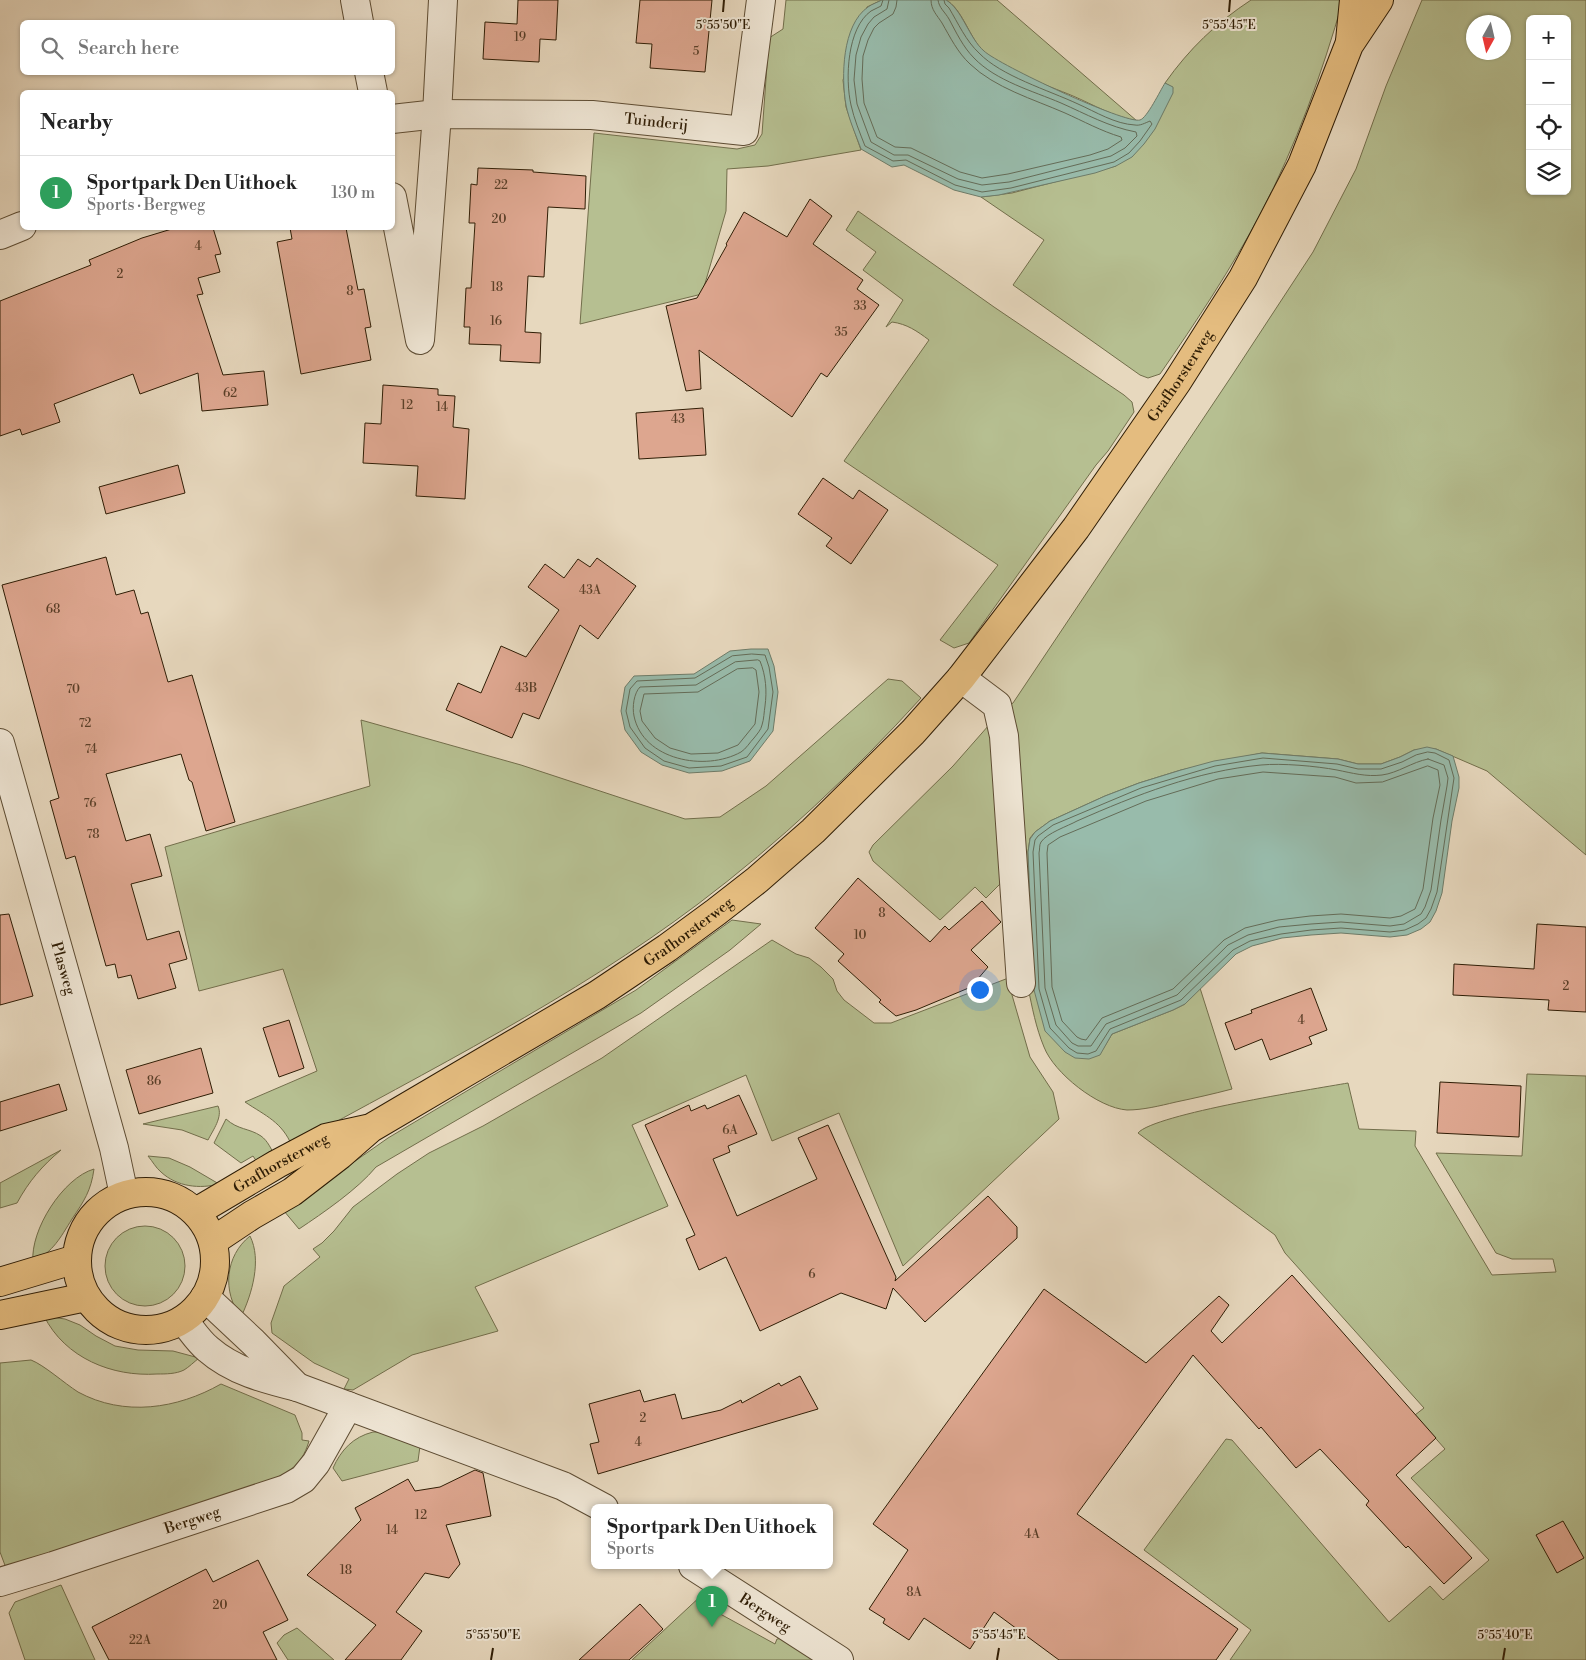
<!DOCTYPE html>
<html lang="en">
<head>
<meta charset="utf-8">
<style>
  :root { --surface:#fff; --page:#f2f2f2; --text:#222; --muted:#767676; --line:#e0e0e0; --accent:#8f2418 }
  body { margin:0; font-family:"Libre Bodoni",serif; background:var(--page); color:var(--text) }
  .controls { position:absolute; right:15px; top:15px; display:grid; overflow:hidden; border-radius:8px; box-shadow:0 1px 4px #0004 }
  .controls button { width:45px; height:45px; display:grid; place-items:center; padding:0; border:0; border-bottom:1px solid var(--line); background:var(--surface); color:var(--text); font:25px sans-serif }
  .compass { position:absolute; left:1466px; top:15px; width:45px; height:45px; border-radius:50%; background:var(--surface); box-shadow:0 1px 4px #0004; rotate:188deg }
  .you { position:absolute; left:979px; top:989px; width:18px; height:18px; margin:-12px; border:4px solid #fff; border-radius:50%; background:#1a73e8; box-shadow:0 0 0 8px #1a73e833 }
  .badge { display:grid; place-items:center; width:32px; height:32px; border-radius:50%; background:var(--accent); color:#fff; font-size:16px; font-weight:700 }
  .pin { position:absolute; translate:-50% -41px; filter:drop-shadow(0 1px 2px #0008) }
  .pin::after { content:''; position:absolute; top:26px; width:18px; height:15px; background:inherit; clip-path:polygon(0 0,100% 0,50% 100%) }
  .popup { position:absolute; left:591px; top:1504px; width:242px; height:65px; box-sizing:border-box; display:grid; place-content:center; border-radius:8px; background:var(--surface); filter:drop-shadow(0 1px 4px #0005); font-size:16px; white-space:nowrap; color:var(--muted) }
  .popup b { font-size:19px; color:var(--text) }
  .popup::after { content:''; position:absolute; left:50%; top:100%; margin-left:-10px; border:10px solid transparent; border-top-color:var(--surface) }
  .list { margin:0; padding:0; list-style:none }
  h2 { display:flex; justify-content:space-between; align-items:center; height:65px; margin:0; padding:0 20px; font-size:21px }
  h2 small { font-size:16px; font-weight:400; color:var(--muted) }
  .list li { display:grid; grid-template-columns:32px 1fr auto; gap:15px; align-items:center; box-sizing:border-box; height:75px; padding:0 20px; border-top:1px solid var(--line) }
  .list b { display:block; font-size:19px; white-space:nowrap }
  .list p { margin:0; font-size:16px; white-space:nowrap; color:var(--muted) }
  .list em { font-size:16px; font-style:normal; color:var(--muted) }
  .icon { flex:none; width:28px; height:28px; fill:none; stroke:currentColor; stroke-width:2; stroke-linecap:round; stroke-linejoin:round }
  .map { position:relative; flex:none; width:1586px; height:1660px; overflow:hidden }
  .search { position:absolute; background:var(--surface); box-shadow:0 1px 4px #0004; left:20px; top:20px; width:375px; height:55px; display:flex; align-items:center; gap:12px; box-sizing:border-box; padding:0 18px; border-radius:8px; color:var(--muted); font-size:19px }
  .panel { position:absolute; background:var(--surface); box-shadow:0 1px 4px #0004; left:20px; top:90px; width:375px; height:140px; border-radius:8px }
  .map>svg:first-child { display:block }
  .green { fill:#b6bf91; stroke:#726e4b; fill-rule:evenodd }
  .water { fill:#98bbab; stroke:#6e7c69 }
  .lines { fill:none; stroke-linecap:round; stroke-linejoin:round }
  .shore { stroke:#646c58; stroke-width:1 }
  .building { fill:#dda68f; stroke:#2f1d05 }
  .minor-casing { stroke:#5d4c33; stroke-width:30 }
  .major-casing { stroke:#2f1d05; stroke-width:30 }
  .minor { stroke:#efe6d5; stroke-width:28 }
  .major { stroke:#e4bc7f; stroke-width:28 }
  .ticks { fill:none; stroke:#2f1d05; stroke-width:2 }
  .labels { text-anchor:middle; stroke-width:4; stroke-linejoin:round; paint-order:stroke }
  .number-label { font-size:12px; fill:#5a3f28 }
  .street-label { font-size:15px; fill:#2f1d05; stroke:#efe6d5 }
  .ticks-label { font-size:12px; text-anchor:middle; fill:#2f1d05; stroke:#efe6d5; stroke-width:4; stroke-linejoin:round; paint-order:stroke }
</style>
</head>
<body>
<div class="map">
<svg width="1586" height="1660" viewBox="0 0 1586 1660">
  <rect width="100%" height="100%" fill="#e7d8be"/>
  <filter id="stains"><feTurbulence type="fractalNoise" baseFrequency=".004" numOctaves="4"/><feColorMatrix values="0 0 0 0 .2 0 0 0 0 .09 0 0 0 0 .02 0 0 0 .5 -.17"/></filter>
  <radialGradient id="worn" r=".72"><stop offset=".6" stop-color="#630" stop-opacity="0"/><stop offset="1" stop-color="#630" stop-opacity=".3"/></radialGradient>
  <!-- green -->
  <g class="green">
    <polygon points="786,0 882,0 867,7 843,80 846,107 861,150 768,166 727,169 726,211 702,294 580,324 594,133 737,149 755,145 762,134 769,38 783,29"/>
    <path d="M946,0h51l140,121c-23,-4 -43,-16 -64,-25 -26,-11 -73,-26 -92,-47 -12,-14 -20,-41 -35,-49z"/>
    <path d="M1251,0h92c-21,74 -47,145 -82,213 -30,56 -65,109 -101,161l-12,4 -8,-3 -127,-90 31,-45 -63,-43 31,-4 104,-27 57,-78 -8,-5c24,-34 51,-60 86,-83z"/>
    <path d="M1422,0h164v855l-99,-84 -51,-22 -22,1 -14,7 -19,7h-23l-20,-5 -76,-6 -81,17 -42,13 -34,13 -55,25 -15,11 -5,6 -2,14 1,40 74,157 9,-15 61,-24 12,-6 15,-16 32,101c-19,5 -37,9 -56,13 -17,4 -33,8 -49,8 -29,-2 -73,-37 -83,-63 -8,-19 -12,-40 -16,-60l-21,-280 6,-4 220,-329 80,-122 43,-83 30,-83zM1530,19h37v172h-37zM1474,22h30v30h-30z"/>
    <path d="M858,211l136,96 130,88 8,7 2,10 -26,39 -12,14 -127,178 -15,5 -14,-8 58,-75 -154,-104 85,-121c-12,-9 -22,-16 -37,-18l-6,5 17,-27 -40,-30 13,-18 -30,-22z"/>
    <path d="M888,679l14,2 19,17c-68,75 -142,145 -223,206 -126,95 -269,166 -406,242 -10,-24 -26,-30 -47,-44l72,-31 -34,-102 -84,22 -34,-144 205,-61 -9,-66 160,45 164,54 35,-2 46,-31z"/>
    <polygon points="989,725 992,726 1004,880 986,898 975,887 940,920 873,861 869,852 873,845 953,766"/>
    <path d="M732,920l29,4 -31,26 -89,63 -265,154c-18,22 -53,46 -77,62l-15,-18 104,-73 248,-148z"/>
    <polygon points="772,940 796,954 809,958 821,967 833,979 837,991 844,1000 874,1023 891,1023 1011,977 1012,995 1030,1057 1053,1092 1059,1119 903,1266 839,1113 772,1141 746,1075 632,1125 668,1206 475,1287 498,1331 412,1355 353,1390 344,1389 349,1379 314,1363 272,1333 271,1323 284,1286 320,1257 313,1249 322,1243 334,1231 353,1207 397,1174 429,1153 483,1126 602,1058"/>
    <path d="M1527,1074l59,2v584h-356l21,-30 -107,-80 82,-111 6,1 157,182 41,-36 13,14 46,-40 -78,-82 34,-29 -30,-34 9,-7 -139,-155 -10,-18 -137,-102c16,-19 176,-44 210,-50l11,46 57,2 -1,15 77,129 64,-3 -3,-13h-41l-16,-6 -60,-100 86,3z"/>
    <path d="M218,1106c5,11 -5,24 -10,34l-26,-10 -39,-6z"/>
    <path d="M226,1119c12,11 23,9 35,17 7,5 10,13 14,20l-16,9 -6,-9 -12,7 -27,-20z"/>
    <path d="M61,1150c-19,16 -32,31 -44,53l-17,5v-25z"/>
    <path d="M148,1156l21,2 21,9 29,17c-19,5 -42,3 -58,-12 -5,-4 -8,-10 -13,-16z"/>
    <path d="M94,1169c-3,22 -10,32 -22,50 -12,19 -18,32 -39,43 -3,-32 30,-84 61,-93z"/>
    <circle cx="145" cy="1266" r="40"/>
    <path d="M250,1236c12,24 2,58 -9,81 -19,-25 -16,-61 9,-81z"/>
    <path d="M44,1316l21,3 15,6 16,11 19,10 23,4 35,1 26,7c-5,4 -10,9 -15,12 -8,4 -18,4 -27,4 -45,3 -92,-16 -113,-58z"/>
    <path d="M31,1360c13,5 33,23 47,32 46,25 99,17 143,-8l74,31 7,18v7l7,1c-8,28 -25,34 -49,43l-254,84 -6,-16v-189z"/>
    <path d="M373,1432h5l42,14 -2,15 -76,20 -9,-13c8,-18 20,-31 40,-36z"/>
    <polygon points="61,1585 95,1660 25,1660 9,1613 15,1602"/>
    <polygon points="703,1594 718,1605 713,1610 775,1644 777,1639 783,1638 816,1660 632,1660"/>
    <polygon points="297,1628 334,1660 288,1660 277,1643 284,1635"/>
  </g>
  <!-- water -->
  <g class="water">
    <path d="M882,0h64c16,9 23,38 38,51 15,14 141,73 156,69 7,-2 20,-29 25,-37l8,4v6l-18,36 -11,15 -12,13 -16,9 -21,7 -96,22 -18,2 -27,-7 -50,-25 -12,2 -31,-18c-5,-14 -12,-29 -15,-44 -5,-28 -4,-80 22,-98 4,-3 10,-5 14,-7z"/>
    <polygon points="751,649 768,649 774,666 778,692 773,731 750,761 722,771 689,773 662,765 641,752 625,730 621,711 625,687 634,676 694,674 730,651"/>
    <polygon points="1427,747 1436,749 1453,756 1459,777 1459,788 1452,821 1442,893 1436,911 1430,922 1421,929 1407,935 1390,937 1341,933 1311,935 1282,938 1252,946 1236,954 1185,1004 1173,1010 1112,1034 1100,1055 1089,1059 1075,1058 1065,1052 1045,1031 1034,990 1028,852 1030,839 1035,832 1050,821 1105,796 1139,783 1181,770 1214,761 1262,753 1338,759 1358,764 1381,764 1400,757 1414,750"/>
  </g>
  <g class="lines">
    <!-- shore -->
    <g class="shore">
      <path d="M883,0l-2,6c-3,2 -7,3 -10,5 -24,17 -26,68 -20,94 3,14 9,28 14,41l28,15 13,-1 49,25 27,7 29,-4 103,-26 15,-9 11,-12 12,-17 -2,-3c-5,2 -10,5 -15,4 -20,-1 -39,-13 -57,-21 -30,-14 -77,-28 -99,-51 -13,-12 -21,-30 -30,-45l-4,-4 -1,-4"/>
      <path d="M889,0l-2,9 -13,8 -6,7 -7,13 -5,18 -2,25 3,24 14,38 23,13h14l50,24 24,6 27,-3 102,-26 14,-8 12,-12 -1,-4c-27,-5 -50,-18 -75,-29 -28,-12 -65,-22 -87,-45 -11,-11 -18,-26 -25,-39 -4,-7 -10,-11 -11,-19"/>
      <path d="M897,0l-1,7 -3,7 -14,9 -5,5 -6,12 -5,16 -1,23 2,24 13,34 18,10 16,1 49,24 22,6 26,-4 82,-19 18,-6 14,-9 -1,-3c-20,-6 -38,-16 -56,-24 -32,-14 -70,-25 -95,-49 -12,-11 -20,-27 -28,-41 -5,-8 -11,-13 -11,-23"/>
      <polygon points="752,654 765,655 769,667 773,692 768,729 747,757 721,766 689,768 664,761 645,748 630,727 626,711 630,689 637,681 695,678 732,656"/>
      <path d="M758,660l2,1c6,15 7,30 5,45 -1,6 -1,13 -3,19 -1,5 -5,9 -8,13 -4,4 -8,11 -13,14 -36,20 -98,8 -107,-36 -2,-9 0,-23 6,-29l56,-2 39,-23z"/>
      <polygon points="753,668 756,670 759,692 755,724 738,745 718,753 691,754 670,748 655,738 642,721 640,711 644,694 698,692 737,669"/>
      <polygon points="1428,752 1435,753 1449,760 1454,778 1437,892 1431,909 1426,918 1418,924 1405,930 1390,932 1341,928 1311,930 1281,934 1250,941 1233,950 1181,1000 1110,1029 1096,1051 1088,1054 1077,1053 1069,1048 1050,1028 1039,989 1033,852 1035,840 1038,836 1053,825 1141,788 1215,766 1263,758 1337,764 1358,769 1381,769 1402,762 1416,755"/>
      <path d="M1428,759l16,6 4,13 -1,8 -6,34 -10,70 -6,17 -4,7 -17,10 -14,2 -49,-4 -30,2 -32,3 -31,8 -20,10 -51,50 -71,29 -15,22h-13l-6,-3 -16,-18 -11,-37 -6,-135c1,-4 0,-8 2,-11 6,-9 27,-16 36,-21 59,-26 120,-50 184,-56 21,-2 55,1 76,5 15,3 29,7 45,5 16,-2 30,-13 46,-16z"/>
      <polygon points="1428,766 1438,770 1440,785 1433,818 1423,889 1415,909 1401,916 1390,918 1341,914 1310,916 1278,920 1245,928 1224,940 1173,989 1102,1018 1086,1040 1081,1039 1077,1037 1062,1021 1052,987 1047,853 1048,845 1060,837 1146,801 1218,779 1263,772 1335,777 1356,783 1382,782"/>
    </g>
  </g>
  <!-- building -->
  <g class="building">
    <polygon points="518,0 558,0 556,40 540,39 539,62 483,59 485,22 517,24"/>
    <polygon points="640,0 712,0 705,72 650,68 652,44 636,43"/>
    <polygon points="478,168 533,170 533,172 586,176 585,209 548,207 544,277 528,276 525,332 541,333 540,363 500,361 501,345 469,344 470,327 464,327 465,307 466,288 471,288 475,223 469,223 471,184 477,185"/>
    <polygon points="810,199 832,216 813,244 863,280 857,289 879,305 827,377 821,373 792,417 699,350 701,389 686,391 666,306 697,298 727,245 726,244 744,212 787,237"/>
    <polygon points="175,228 213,228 221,254 215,255 220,272 198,278 203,294 197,295 223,375 264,371 268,405 202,411 198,373 140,394 133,374 54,404 60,422 22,435 20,429 0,436 0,301 91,265 89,260 142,238"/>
    <polygon points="290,228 346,228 358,290 364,289 371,327 365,328 371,360 301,374 277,242 292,239"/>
    <polygon points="383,385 438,389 438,395 455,396 453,427 469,429 465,499 416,496 418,466 363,463 365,423 381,424"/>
    <polygon points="703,408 706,455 639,459 636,413"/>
    <polygon points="178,465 185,493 106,514 99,487"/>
    <polygon points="823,478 853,499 859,490 888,510 851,564 826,546 832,538 798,514"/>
    <polygon points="106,557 116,595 134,590 141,614 148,612 168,682 192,675 235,822 206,831 192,782 189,780 181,754 106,774 126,841 150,834 162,876 131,884 147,940 179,931 187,959 169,964 176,988 138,999 131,975 118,978 115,964 106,966 75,856 66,859 50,801 59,798 2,585"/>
    <polygon points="597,558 636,586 598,639 580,625 539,719 523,713 512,738 446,710 458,683 481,693 501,646 526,657 559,610 528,587 545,564 564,578 578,559 590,567"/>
    <polygon points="858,878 930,942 945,926 949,930 982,901 1001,922 971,950 988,967 971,987 916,1010 896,1016 879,1002 881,1000 838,961 844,954 815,928"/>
    <polygon points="9,914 33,996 0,1005 0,915"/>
    <polygon points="1537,924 1586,927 1586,1012 1548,1010 1549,1000 1453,995 1454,964 1534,969"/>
    <polygon points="1311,988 1327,1030 1309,1037 1312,1044 1270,1060 1262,1039 1235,1050 1225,1023 1252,1013 1251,1010"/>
    <polygon points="289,1020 304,1068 279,1077 263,1028"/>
    <polygon points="201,1048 213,1093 139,1114 126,1070"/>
    <polygon points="1440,1082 1521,1086 1519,1137 1437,1133"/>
    <polygon points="59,1084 67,1110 0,1131 0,1102"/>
    <polygon points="739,1095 757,1134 728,1146 730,1152 713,1159 737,1216 817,1179 798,1138 828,1125 896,1277 895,1281 988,1196 1017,1227 1017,1238 925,1322 893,1288 886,1309 841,1293 760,1331 726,1257 699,1270 686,1239 695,1235 645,1125 689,1105 691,1111 705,1105 707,1109"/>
    <polygon points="1292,1275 1436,1438 1396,1475 1472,1558 1444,1584 1408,1546 1406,1548 1366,1505 1369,1501 1320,1449 1296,1468 1261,1427 1259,1429 1193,1355 1077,1514 1238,1629 1216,1660 1059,1660 994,1612 970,1649 924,1618 909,1640 883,1623 885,1619 869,1609 908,1550 873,1524 1044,1289 1146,1363 1219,1296 1229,1305 1211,1331 1222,1343"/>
    <polygon points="800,1376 818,1409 598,1474 590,1444 599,1442 589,1404 640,1390 644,1402 675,1394 682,1419 721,1410 741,1400 742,1403 779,1383 781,1386"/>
    <polygon points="475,1470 483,1473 491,1516 446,1525 460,1564 449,1578 425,1573 396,1612 422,1631 401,1660 345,1660 376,1625 307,1575 361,1520 355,1508 408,1479 415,1491 440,1487"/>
    <polygon points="1563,1521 1584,1558 1557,1573 1536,1535"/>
    <polygon points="258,1560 288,1620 263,1632 277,1660 109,1660 92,1627 206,1569 213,1582"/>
    <polygon points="640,1604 663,1629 640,1650 629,1660 579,1660"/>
  </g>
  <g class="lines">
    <defs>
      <g id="minor">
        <polyline points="355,0 359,22"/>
        <polyline points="369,72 373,92"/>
        <path id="s1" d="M392,119l45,-5 155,1 152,16 17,-131"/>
        <polyline points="392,197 420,340 437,114 443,0"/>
        <polyline points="0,235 22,226"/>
        <polyline points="961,678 997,705 1004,736 1021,983"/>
        <path id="s2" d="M0,743l95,337 19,68 10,47"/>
        <polyline points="205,1297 253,1342 297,1387"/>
        <path d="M183,1320c8,9 15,21 25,29 25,22 57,30 89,38l266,99 41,22"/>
        <path id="s3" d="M693,1566l146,94"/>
        <path id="s4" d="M0,1582l53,-16 233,-77 17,-10 13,-16 32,-57"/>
      </g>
      <g id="major">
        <polyline points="1350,41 1354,0"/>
        <circle cx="146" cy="1261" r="69"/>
        <path id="s5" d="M196,1212l81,-48 49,-26 41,-9"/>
        <path id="s6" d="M213,1241l39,-26 40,-23 48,-37 31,-27 226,-133 70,-47 49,-36 41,-32 56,-49 100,-99 48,-54 115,-150 101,-146 66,-104 59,-113 47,-120 30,-45"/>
        <polyline points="0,1282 76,1259"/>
        <polyline points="0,1315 86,1297"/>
      </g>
    </defs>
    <!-- minor casing -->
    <use href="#minor" class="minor-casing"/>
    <!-- major casing -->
    <use href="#major" class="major-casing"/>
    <!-- minor -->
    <use href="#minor" class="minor"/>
    <!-- major -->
    <use href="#major" class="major"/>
  </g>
  <!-- ticks -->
  <path class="ticks" d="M723,12l1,-12M1229,12l1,-12M491,1660l2,-12M997,1660l2,-12M1503,1660l2,-12"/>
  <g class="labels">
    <!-- number labels -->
    <g class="number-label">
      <text x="520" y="41">19</text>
      <text x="696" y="55">5</text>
      <text x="501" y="189">22</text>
      <text x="499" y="223">20</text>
      <text x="198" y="250">4</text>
      <text x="120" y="278">2</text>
      <text x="497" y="291">18</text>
      <text x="350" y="295">8</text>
      <text x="860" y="310">33</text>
      <text x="496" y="325">16</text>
      <text x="841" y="336">35</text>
      <text x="230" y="397">62</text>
      <text x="407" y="409">12</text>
      <text x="442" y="411">14</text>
      <text x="678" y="423">43</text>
      <text x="590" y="594">43A</text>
      <text x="53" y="613">68</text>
      <text x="526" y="692">43B</text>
      <text x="73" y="693">70</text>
      <text x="85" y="727">72</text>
      <text x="91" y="753">74</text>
      <text x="90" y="807">76</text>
      <text x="93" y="838">78</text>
      <text x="882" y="917">8</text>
      <text x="860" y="939">10</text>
      <text x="1566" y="990">2</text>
      <text x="1301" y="1024">4</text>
      <text x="154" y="1085">86</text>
      <text x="730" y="1134">6A</text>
      <text x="812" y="1278">6</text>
      <text x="643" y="1422">2</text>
      <text x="638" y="1446">4</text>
      <text x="421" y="1519">12</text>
      <text x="392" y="1534">14</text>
      <text x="1032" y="1538">4A</text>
      <text x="346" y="1574">18</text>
      <text x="914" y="1596">8A</text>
      <text x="220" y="1609">20</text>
      <text x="140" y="1644">22A</text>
    </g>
    <!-- street labels -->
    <g class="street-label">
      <text dy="5" stroke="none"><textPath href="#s1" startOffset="265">Tuinderij</textPath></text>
      <text dy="5" stroke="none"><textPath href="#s6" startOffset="1315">Grafhorsterweg</textPath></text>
      <text dy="5" stroke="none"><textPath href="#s6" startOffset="568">Grafhorsterweg</textPath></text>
      <text dy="5" stroke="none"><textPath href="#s2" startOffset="234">Plasweg</textPath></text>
      <text dy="5" stroke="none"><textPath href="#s5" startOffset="98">Grafhorsterweg</textPath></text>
      <text dy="5" stroke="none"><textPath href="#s4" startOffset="202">Bergweg</textPath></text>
      <text dy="5" stroke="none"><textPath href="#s3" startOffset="86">Bergweg</textPath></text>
    </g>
  </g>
  <g class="ticks-label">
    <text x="723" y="29">5°55'50"E</text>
    <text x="1229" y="29">5°55'45"E</text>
    <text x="493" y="1639">5°55'50"E</text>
    <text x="999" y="1639">5°55'45"E</text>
    <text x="1505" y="1639">5°55'40"E</text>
  </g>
  <rect width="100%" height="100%" filter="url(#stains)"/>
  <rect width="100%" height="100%" fill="url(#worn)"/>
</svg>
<div class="controls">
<button>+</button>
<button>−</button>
<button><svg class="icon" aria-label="locate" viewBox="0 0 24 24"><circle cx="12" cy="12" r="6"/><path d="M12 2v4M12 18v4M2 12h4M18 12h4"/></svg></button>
<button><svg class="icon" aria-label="layers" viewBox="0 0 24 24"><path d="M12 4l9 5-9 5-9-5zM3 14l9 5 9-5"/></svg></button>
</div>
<svg class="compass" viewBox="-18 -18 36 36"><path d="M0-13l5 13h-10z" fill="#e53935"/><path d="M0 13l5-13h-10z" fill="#767676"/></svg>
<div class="you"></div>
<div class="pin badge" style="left:712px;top:1627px;background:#2e9e5b">1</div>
<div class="popup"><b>Sportpark Den Uithoek</b>Sports</div>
<div class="search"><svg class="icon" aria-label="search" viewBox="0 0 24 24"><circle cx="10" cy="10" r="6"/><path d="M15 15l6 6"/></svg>Search here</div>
<section class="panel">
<h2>Nearby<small></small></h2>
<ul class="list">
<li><span class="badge" style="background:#2e9e5b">1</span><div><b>Sportpark Den Uithoek</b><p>Sports · Bergweg</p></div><em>130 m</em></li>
</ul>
</section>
</div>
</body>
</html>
